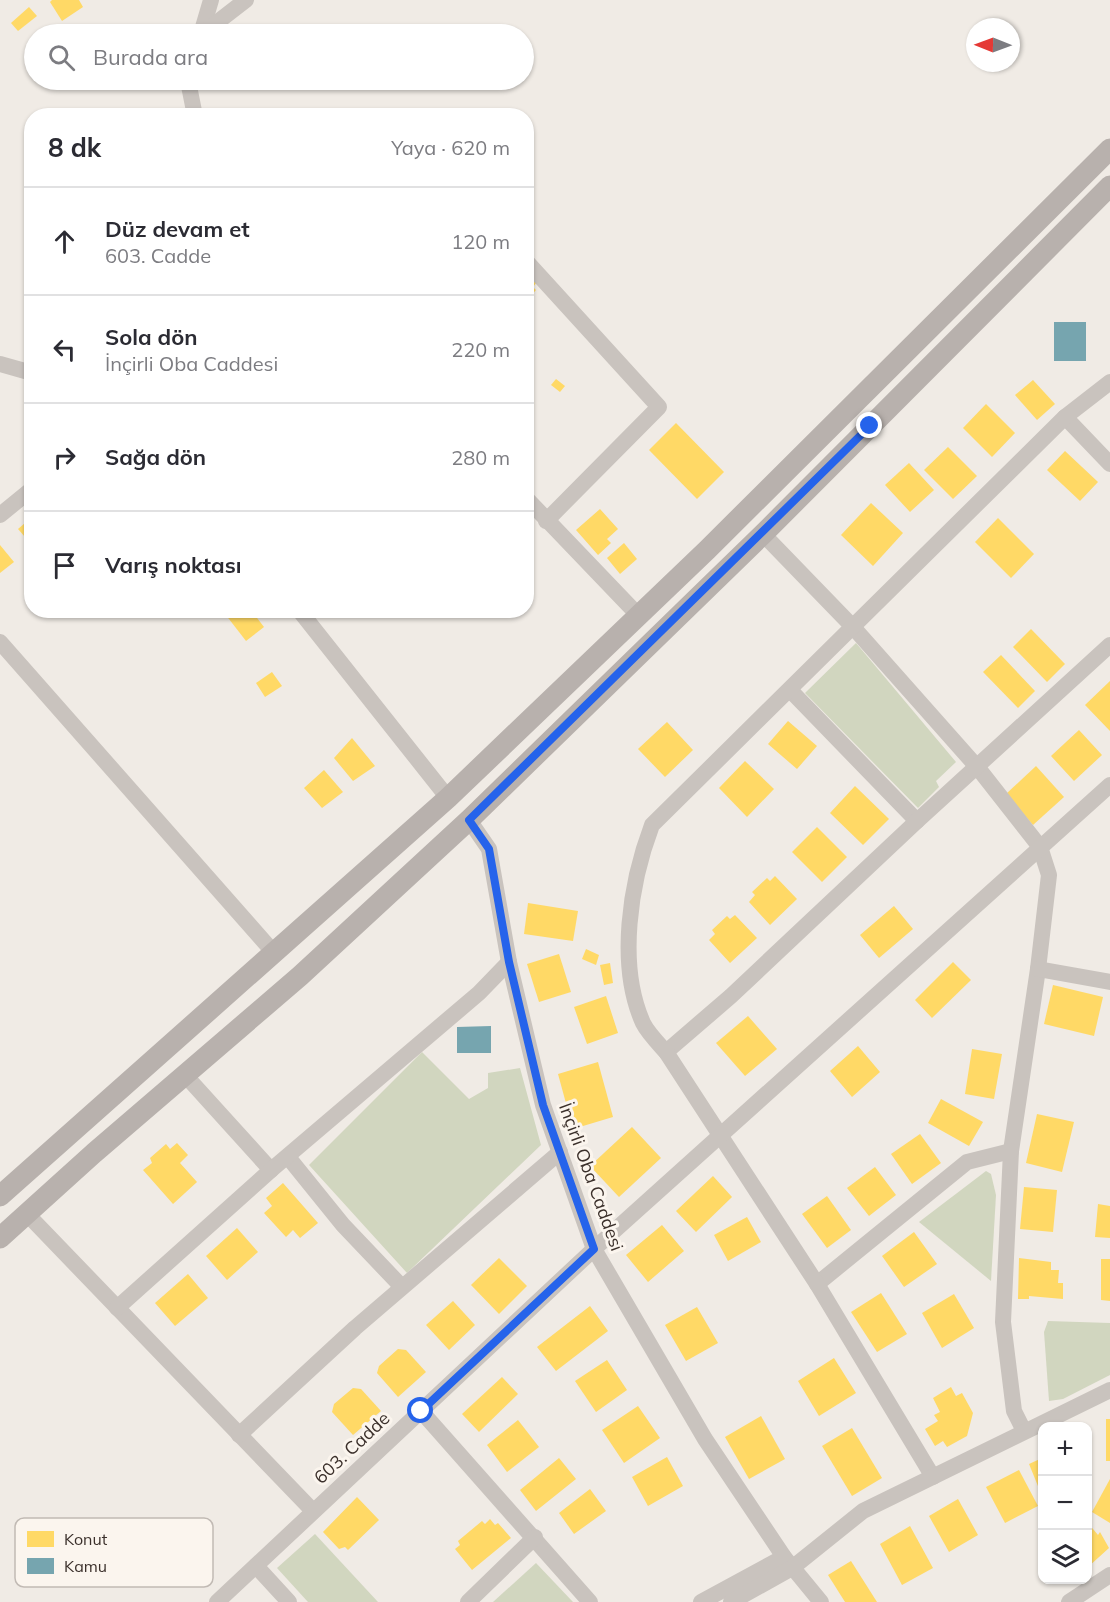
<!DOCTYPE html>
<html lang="tr">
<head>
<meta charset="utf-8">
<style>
  :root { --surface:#fff; --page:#f2f2f3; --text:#2b2b33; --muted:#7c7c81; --line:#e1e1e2 }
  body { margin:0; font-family:Mulish,sans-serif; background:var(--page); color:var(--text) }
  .controls { position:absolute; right:18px; bottom:18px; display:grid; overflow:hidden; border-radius:12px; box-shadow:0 2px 4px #0004 }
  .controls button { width:54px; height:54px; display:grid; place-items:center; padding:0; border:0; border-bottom:2px solid var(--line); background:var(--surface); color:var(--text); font:30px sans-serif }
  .compass { position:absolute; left:966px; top:18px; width:54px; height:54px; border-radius:50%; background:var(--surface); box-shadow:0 2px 4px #0004; rotate:271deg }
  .stop { position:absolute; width:18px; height:18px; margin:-14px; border:4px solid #2563eb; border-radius:50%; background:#fff }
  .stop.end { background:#2563eb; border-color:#fff; box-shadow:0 2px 6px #0008 }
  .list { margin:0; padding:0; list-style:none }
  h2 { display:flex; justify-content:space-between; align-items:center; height:78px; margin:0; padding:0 24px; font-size:26px }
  h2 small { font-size:20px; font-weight:400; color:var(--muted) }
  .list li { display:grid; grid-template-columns:39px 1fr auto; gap:18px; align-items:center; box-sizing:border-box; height:108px; padding:0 24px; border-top:2px solid var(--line) }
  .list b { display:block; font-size:22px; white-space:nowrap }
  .list p { margin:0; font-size:20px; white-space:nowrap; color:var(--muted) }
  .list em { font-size:20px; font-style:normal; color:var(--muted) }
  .icon { flex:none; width:33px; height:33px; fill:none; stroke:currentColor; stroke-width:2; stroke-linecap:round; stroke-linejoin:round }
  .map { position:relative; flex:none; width:1110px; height:1602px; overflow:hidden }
  .search { position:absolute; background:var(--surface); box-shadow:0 2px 4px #0004; left:24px; top:24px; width:510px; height:66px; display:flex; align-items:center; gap:15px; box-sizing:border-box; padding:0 21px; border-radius:33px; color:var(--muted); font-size:22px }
  .panel { position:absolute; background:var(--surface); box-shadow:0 2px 4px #0004; left:24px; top:108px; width:510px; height:510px; border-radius:24px }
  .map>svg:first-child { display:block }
  .green { fill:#d1d6bf }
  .homes { fill:#ffd966 }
  .public { fill:#76a5af }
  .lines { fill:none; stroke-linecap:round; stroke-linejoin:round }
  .minor { stroke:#c9c3be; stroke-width:16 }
  .major { stroke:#b8b1ad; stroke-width:21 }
  .route { stroke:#2563eb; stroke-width:8 }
  .labels { text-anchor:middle; stroke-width:6; stroke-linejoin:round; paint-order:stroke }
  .street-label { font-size:18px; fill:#3b302b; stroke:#fbf5ee }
  .key { fill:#fbf5ee; stroke:#c1bab4; stroke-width:1.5 }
  .key-label { font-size:16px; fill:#3b302b }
</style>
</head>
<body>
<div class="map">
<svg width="1110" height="1602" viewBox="0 0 1110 1602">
  <rect width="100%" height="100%" fill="#f0ebe5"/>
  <!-- green -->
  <g class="green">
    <polygon points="856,643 956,762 936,781 939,787 918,808 805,693"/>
    <polygon points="422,1052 469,1099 488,1088 488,1073 520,1068 541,1145 407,1273 309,1165"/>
    <polygon points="986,1171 991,1174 996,1195 991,1281 919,1222"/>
    <polygon points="1048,1321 1110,1323 1110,1375 1063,1399 1049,1401 1044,1332"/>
    <polygon points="315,1534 378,1602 308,1602 277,1568"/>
    <polygon points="536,1563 573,1602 493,1602"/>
  </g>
  <!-- homes -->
  <g class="homes">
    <polygon points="52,0 79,0 83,7 62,21 50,2"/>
    <polygon points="29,7 37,16 18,31 11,23"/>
    <polygon points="526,272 537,282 533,287 536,290 529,298 526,295"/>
    <polygon points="556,379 565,386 560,392 551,385"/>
    <polygon points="1033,380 1055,404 1037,420 1015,395"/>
    <polygon points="986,404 1015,433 992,457 963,428"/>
    <polygon points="676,423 724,472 697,499 649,450"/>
    <polygon points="948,447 977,476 953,499 924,470"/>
    <polygon points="1065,451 1098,482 1080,501 1047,470"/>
    <polygon points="909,463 934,490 910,512 885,485"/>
    <polygon points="871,503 903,533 873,566 841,535"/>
    <polygon points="600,509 618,529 607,539 611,543 598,555 576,530"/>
    <polygon points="32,517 32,545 18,529"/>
    <polygon points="998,518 1034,554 1011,578 975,542"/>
    <polygon points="624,543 637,559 620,574 607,558"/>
    <polygon points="0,545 14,562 0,573"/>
    <polygon points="222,610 251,610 264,627 246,641"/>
    <polygon points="1031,629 1065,664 1047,682 1013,647"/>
    <polygon points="1001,655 1035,691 1018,708 983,672"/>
    <polygon points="272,672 282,686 265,697 256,683"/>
    <polygon points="1110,681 1110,731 1085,705"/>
    <polygon points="788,721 817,746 797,769 768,744"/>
    <polygon points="667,722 693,750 665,777 638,749"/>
    <polygon points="1079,730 1102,755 1074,781 1051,756"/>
    <polygon points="352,738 375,766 353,781 334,758"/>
    <polygon points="745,761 774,789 747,817 719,788"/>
    <polygon points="1036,766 1064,797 1033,825 1006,794"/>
    <polygon points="324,770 343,792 322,808 304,788"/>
    <polygon points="855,786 889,819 863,845 830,813"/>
    <polygon points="817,827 847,857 822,882 792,852"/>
    <polygon points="775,876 797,899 770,925 749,902 755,895 752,892 767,878 770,881"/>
    <polygon points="528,903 578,911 573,941 524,934"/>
    <polygon points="894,906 913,929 879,958 860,935"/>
    <polygon points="735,915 757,938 730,963 709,940 715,934 712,930 727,916 730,919"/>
    <polygon points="586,949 599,955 596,965 582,959"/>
    <polygon points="559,954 571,992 539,1002 527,964"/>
    <polygon points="953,962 971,980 932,1018 915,1000"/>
    <polygon points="610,963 613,983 604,985 600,965"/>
    <polygon points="1053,985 1103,997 1094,1036 1044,1024"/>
    <polygon points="606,996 618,1033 587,1044 574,1007"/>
    <polygon points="748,1016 777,1049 745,1076 716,1043"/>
    <polygon points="858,1046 880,1072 852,1097 830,1071"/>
    <polygon points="972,1049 1002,1054 994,1099 965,1094"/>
    <polygon points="598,1062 613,1117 573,1129 558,1074"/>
    <polygon points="941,1099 983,1122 969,1146 928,1123"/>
    <polygon points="1037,1114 1074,1122 1062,1172 1026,1163"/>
    <polygon points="632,1127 661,1158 619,1197 590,1166"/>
    <polygon points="920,1134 941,1163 912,1184 891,1154"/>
    <polygon points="177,1143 188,1155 180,1163 197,1182 173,1204 143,1170 152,1163 150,1158 166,1144 170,1149"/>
    <polygon points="875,1167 896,1195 869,1216 847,1188"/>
    <polygon points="713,1176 732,1197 696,1232 676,1211"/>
    <polygon points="283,1183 318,1223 300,1238 293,1230 286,1237 264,1213 272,1206 266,1198"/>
    <polygon points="1024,1187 1057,1190 1053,1232 1020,1229"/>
    <polygon points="827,1196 851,1230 827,1248 802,1214"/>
    <polygon points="1098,1204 1110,1206 1110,1238 1095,1237"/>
    <polygon points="747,1217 761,1242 728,1261 714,1235"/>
    <polygon points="662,1225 684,1251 648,1282 626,1255"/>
    <polygon points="237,1228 258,1252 227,1280 206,1256"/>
    <polygon points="914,1232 937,1264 904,1287 882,1256"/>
    <polygon points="499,1258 527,1286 499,1314 471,1285"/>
    <polygon points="1019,1258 1051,1262 1051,1270 1059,1270 1058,1283 1063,1283 1063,1299 1029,1296 1029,1299 1018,1299"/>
    <polygon points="1101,1259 1110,1259 1110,1301 1101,1300"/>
    <polygon points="188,1274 208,1298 175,1326 155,1303"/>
    <polygon points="881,1293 907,1334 877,1352 851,1312"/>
    <polygon points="954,1294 974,1328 942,1348 922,1313"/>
    <polygon points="453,1301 475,1325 449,1350 426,1325"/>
    <polygon points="590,1306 608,1331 556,1371 537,1347"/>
    <polygon points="697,1307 718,1343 686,1361 665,1325"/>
    <polygon points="398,1349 406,1350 426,1372 398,1397 377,1373 379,1366"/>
    <polygon points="834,1358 856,1393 819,1416 798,1381"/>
    <polygon points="607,1360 627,1390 596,1412 575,1381"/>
    <polygon points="502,1377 518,1394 479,1432 462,1414"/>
    <polygon points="951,1387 956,1396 962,1393 973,1413 967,1436 947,1447 943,1441 935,1446 925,1429 938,1421 934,1415 940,1412 933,1398"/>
    <polygon points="353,1388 361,1389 381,1411 353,1435 332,1412 334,1404"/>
    <polygon points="638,1406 660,1438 624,1463 602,1430"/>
    <polygon points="761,1416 785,1459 749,1479 725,1437"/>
    <rect x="1106" y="1419" width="4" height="42"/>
    <polygon points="518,1420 539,1447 507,1472 487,1445"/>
    <polygon points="852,1428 882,1478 852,1496 822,1446"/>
    <polygon points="667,1457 683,1486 648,1506 632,1477"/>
    <polygon points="559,1458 576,1479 536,1511 520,1490"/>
    <polygon points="1042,1458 1042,1496 1029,1464"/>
    <polygon points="1019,1470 1038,1506 1005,1523 986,1487"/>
    <polygon points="1110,1479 1110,1523 1092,1512"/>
    <polygon points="590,1489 606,1511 574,1534 559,1513"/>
    <polygon points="357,1497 379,1520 348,1550 345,1547 339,1549 323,1532"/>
    <polygon points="958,1499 978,1535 949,1552 929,1516"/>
    <polygon points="490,1519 495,1525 498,1523 511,1538 472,1570 455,1549 460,1545 458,1541 482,1521 485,1524"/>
    <polygon points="1088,1523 1098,1535 1100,1532 1109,1548 1088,1567"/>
    <polygon points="910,1526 933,1568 902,1585 880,1544"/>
    <polygon points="851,1561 877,1602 845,1602 828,1575"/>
  </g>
  <!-- public -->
  <g class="public">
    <rect x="1054" y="322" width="32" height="39"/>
    <polygon points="491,1026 491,1053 457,1053 457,1027"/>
  </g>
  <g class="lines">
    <!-- minor -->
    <g class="minor">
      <polyline points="201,34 211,0"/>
      <polyline points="202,34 246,0"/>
      <polyline points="190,80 189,86 195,116"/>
      <polyline points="526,261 659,407 546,521"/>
      <polyline points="0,364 32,373"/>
      <polyline points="1065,417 1110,464"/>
      <polyline points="526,498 639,616"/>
      <polyline points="0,515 32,489"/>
      <polyline points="763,534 853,627 978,768 1040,847 1049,875 1038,969 1011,1151 1003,1322 1014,1411 1024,1431"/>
      <polyline points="299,610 448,798"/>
      <polyline points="0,642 275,954"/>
      <polyline points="790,690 917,821"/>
      <polyline points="469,820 489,849 509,962 543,1105 594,1249 705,1439 784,1557 821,1602"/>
      <polyline points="1038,969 1110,982"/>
      <polyline points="666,1052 731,996 917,821 1110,645"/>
      <polyline points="185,1075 271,1170"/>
      <polyline points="288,1157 343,1225 402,1287"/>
      <polyline points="28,1215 313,1511"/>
      <polyline points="817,1284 967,1162 1011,1151"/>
      <polyline points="117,1308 271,1170 479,993 509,962"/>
      <polyline points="421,1411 590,1602"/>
      <polyline points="239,1435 355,1328 560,1152"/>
      <path d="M933,1477l-116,-193 -151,-232c-8,-9 -18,-19 -23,-29 -26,-58 -13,-140 9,-198l413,-408 45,-35"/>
      <polyline points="256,1566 289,1602"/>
      <polyline points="217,1602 594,1249 1110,785"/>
      <polyline points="468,1602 535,1537"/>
      <polyline points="701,1602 784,1557"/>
      <polyline points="731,1602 792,1568 863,1511 1110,1390"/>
      <polyline points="1069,1602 1110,1575"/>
    </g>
    <!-- major -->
    <g class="major">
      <polyline points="0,1196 448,798 707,550 1110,149"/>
      <polyline points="0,1238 94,1153 300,976 469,820 763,534 1110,186"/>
    </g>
  </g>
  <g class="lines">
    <!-- route -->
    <polyline class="route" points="421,1411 594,1249 543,1105 509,962 489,849 469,820 870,426"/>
  </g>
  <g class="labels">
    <!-- street labels -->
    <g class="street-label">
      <text transform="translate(591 1177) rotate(70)" y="6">İnçirli Oba Caddesi</text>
      <text transform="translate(352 1448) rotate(-43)" y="6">603. Cadde</text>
    </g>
  </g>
  <!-- legend -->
  <rect x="15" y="1518" width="198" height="69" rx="9" class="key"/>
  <rect x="27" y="1531" width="27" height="16" fill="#ffd966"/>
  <rect x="27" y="1558" width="27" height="16" fill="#76a5af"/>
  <g class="key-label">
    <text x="64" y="1545">Konut</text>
    <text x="64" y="1572">Kamu</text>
  </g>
</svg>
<div class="controls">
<button>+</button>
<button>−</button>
<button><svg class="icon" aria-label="layers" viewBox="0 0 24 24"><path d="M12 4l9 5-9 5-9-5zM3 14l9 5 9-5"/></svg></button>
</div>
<svg class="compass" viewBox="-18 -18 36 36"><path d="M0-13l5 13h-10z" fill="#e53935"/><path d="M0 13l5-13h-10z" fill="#7c7c81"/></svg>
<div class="stop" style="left:421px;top:1411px"></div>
<div class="stop end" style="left:870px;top:426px"></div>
<div class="search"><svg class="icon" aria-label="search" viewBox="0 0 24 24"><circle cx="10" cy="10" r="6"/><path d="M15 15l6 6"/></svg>Burada ara</div>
<section class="panel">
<h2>8 dk<small>Yaya · 620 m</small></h2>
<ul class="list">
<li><svg class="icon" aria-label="ahead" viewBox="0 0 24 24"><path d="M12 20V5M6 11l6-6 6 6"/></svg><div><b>Düz devam et</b><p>603. Cadde</p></div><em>120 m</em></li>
<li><svg class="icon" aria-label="left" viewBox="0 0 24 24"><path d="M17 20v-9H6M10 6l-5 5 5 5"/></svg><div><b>Sola dön</b><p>İnçirli Oba Caddesi</p></div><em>220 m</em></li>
<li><svg class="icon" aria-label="right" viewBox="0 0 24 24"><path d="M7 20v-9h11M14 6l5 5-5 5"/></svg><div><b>Sağa dön</b></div><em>280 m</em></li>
<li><svg class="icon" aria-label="arrive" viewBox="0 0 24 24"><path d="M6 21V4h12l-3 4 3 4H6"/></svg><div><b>Varış noktası</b></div></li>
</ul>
</section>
</div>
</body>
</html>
